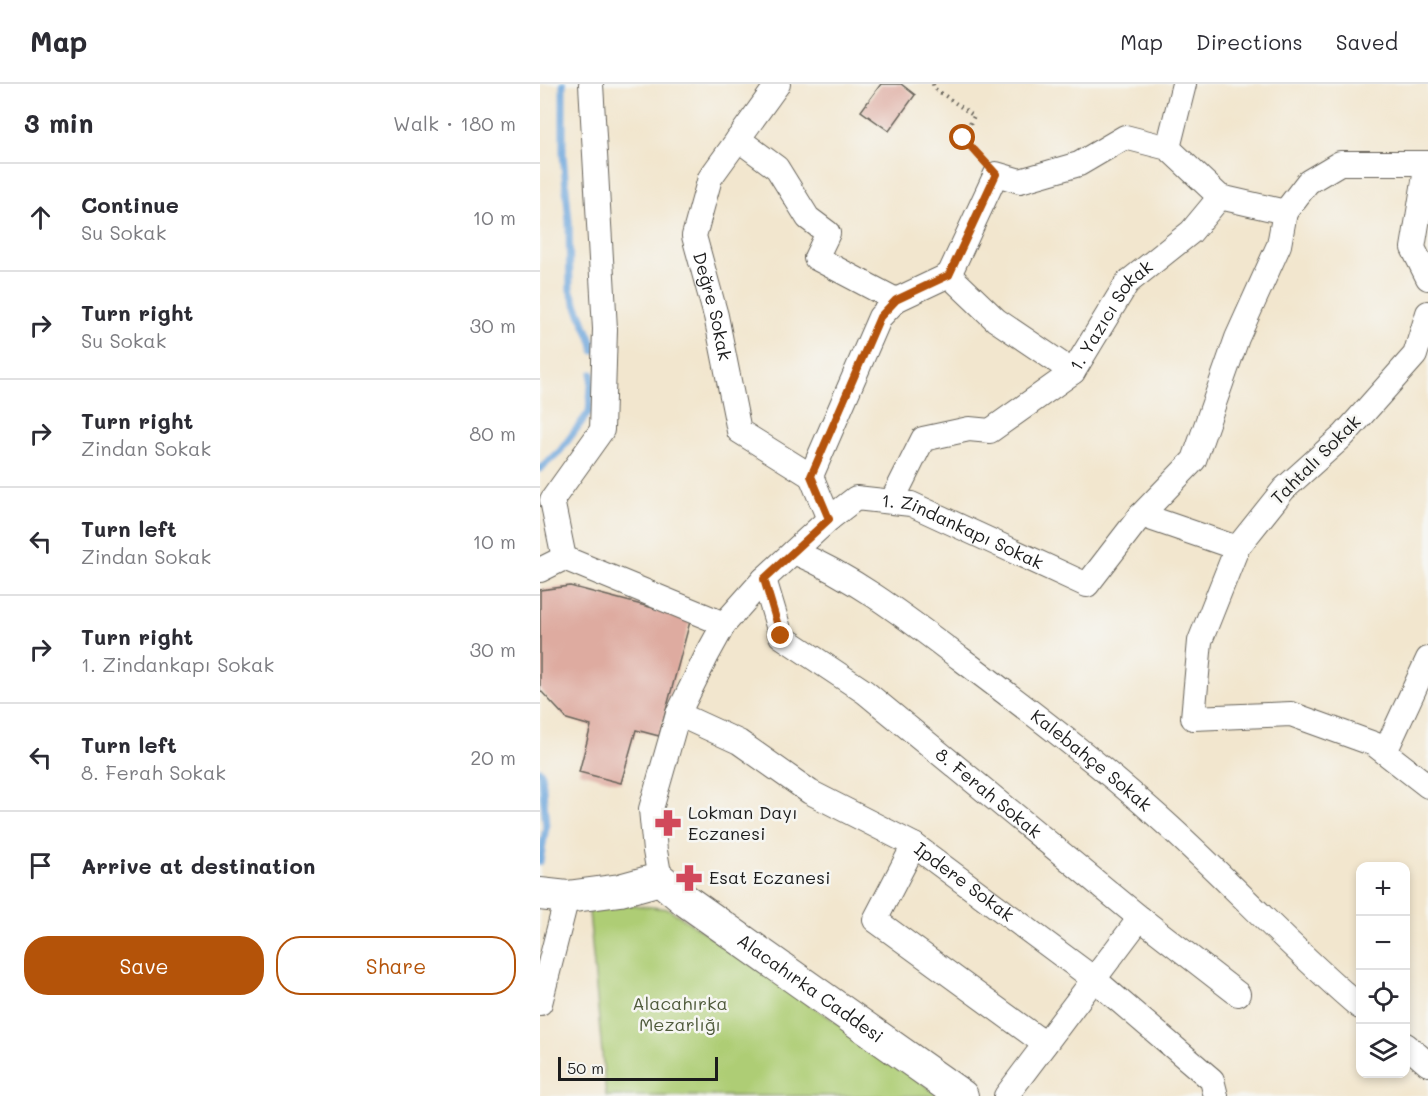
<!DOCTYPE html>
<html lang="en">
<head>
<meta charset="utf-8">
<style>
  :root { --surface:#fff; --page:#f7f7f7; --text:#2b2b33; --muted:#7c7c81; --line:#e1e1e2; --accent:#b45309 }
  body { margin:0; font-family:Mali,sans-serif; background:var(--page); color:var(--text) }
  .controls { position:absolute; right:18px; bottom:18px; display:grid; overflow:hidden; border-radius:12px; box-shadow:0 3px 9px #0003 }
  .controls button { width:54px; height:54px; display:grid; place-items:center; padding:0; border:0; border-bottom:2px solid var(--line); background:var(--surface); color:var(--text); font:30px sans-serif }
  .scale { position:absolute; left:18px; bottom:15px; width:160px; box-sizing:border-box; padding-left:6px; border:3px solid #1c1c1c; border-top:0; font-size:16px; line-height:21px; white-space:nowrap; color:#1c1c1c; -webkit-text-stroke:4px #f6f6f2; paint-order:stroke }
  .stop { position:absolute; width:18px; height:18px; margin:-14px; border:4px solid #b45309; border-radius:50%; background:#fff }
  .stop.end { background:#b45309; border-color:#fff; box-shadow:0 2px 6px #0008 }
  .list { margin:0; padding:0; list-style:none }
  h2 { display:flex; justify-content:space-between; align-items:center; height:78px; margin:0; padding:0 24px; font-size:26px }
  h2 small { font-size:20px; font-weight:400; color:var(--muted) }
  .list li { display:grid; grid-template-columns:39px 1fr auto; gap:18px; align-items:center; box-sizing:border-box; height:108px; padding:0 24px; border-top:2px solid var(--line) }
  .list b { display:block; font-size:22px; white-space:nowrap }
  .list p { margin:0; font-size:20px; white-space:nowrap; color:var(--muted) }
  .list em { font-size:20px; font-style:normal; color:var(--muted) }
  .actions { display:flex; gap:12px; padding:18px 24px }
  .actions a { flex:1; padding:14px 0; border:2px solid var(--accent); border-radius:24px; text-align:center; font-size:21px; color:var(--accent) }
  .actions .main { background:var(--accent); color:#fff }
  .icon { flex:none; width:33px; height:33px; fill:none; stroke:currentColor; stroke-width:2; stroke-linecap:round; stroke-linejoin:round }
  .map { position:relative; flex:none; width:888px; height:1012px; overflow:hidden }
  header { display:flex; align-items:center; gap:36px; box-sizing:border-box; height:84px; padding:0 30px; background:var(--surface); border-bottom:2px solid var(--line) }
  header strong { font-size:28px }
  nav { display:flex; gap:33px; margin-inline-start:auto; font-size:21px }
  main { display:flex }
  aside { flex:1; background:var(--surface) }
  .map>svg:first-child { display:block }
  .green { fill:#aecd74; stroke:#657448; stroke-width:1.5 }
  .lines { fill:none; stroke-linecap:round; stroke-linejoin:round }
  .stream { stroke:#6ca5db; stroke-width:7 }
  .building { fill:#deaba0 }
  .minor-casing { stroke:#67635a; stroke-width:26 }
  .major-casing { stroke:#67635a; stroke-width:34 }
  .path { stroke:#67635a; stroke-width:4; stroke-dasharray:1.5 4.5; stroke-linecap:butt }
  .minor { stroke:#fff; stroke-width:24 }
  .major { stroke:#fff; stroke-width:32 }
  .route { stroke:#b45309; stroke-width:8 }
  .labels { text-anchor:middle; stroke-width:5; stroke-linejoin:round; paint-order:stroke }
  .street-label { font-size:18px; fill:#1c1c1c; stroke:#f6f6f2 }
  .poi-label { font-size:18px; fill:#1c1c1c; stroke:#f6f6f2; text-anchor:start }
  .park-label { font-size:18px; fill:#4f5a3b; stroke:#f6f6f2 }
</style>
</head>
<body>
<header>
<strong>Map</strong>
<nav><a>Map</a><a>Directions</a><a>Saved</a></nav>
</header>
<main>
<aside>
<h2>3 min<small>Walk · 180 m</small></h2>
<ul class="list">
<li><svg class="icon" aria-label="ahead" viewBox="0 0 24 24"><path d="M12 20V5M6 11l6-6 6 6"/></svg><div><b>Continue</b><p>Su Sokak</p></div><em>10 m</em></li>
<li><svg class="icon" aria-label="right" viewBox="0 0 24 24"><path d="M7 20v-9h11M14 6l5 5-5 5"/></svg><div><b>Turn right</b><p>Su Sokak</p></div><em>30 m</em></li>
<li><svg class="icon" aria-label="right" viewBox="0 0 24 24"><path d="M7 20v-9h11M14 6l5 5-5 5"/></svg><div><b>Turn right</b><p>Zindan Sokak</p></div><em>80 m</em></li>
<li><svg class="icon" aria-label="left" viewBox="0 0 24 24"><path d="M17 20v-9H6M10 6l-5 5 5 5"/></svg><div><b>Turn left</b><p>Zindan Sokak</p></div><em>10 m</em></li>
<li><svg class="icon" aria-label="right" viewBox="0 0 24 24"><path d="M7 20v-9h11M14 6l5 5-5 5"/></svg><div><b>Turn right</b><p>1. Zindankapı Sokak</p></div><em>30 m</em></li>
<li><svg class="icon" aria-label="left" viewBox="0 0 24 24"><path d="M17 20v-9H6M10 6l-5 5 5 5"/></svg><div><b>Turn left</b><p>8. Ferah Sokak</p></div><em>20 m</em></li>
<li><svg class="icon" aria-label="arrive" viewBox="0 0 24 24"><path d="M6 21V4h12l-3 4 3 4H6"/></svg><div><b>Arrive at destination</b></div></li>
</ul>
<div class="actions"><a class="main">Save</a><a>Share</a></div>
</aside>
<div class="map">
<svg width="888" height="1012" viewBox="0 0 888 1012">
  <rect width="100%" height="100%" fill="#f6f6f2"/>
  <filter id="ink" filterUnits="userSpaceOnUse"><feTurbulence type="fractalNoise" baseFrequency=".0167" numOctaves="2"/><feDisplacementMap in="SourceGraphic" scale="12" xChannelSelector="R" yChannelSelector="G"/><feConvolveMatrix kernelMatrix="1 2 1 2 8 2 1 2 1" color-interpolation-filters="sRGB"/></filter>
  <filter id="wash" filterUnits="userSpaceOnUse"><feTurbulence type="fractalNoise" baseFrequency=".008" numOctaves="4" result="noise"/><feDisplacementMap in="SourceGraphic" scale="24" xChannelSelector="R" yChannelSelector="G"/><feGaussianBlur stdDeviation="1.35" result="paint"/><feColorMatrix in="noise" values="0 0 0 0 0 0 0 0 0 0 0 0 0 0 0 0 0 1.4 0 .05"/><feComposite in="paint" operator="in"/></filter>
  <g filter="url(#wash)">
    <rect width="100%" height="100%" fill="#f2e6ce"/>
    <!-- green -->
    <polygon class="green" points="83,820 129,825 357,979 399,1012 66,1012 49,828"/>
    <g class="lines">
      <!-- stream -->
      <g class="stream">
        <polyline points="23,0 23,70 29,138 30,206 54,262 54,267"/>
        <polyline points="0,385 20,367 49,328 52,290"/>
        <polyline points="0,687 2,691 6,743 0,778"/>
      </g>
    </g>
    <g id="blocks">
      <!-- building -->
      <g class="building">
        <polygon points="341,0 361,0 375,11 349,47 321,27"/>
        <polygon points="30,502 151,534 119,652 96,646 81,699 39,688 51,642 27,635 0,606 0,506"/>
      </g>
    </g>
  </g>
  <g filter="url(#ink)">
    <use href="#blocks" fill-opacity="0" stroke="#67635a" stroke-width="1.5"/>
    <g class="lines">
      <defs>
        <g id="minor">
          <path id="s1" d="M238,0l-68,94 -16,58 22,80 23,115 72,45"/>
          <polyline points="198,55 237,84 268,134 288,149 276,174 356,216"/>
          <polyline points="628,64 644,0"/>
          <polyline points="887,79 873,164 888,194"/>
          <polyline points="409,191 456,90 480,97 539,80 585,53 628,64 680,113 745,128 768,98 800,79 888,79"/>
          <polyline points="409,191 456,236 533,288"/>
          <polyline points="888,229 875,271 804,351 744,405 697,464 660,557 653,634 751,630 834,660 888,702"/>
          <path id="s2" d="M352,417l31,-62 46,-10 21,2 83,-59 54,-89 64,-51 29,-35"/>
          <polyline points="601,431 697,464"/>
          <polyline points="289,435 271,392 340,233 356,216 409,191"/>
          <path id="s3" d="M254,468c62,26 114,67 167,107 69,52 138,104 202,162 67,60 128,128 197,186"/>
          <polyline points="24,474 12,416 62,346 65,245 51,0"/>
          <polyline points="0,486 24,474 184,540"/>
          <path id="s4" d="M224,495l17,57 84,56 275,226 98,76"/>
          <path id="s5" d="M138,630l61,28 71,50 104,53 180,134 118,101 4,16"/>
          <polyline points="845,668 888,575"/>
          <polyline points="374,761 335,836 505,960"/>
          <path id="s6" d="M120,795l-5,-28 -4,-42 27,-95 29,-59 17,-31 40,-45 65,-60 27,-21 55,6 176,81 54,-70 53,-55 43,-122 42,-93 6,-33"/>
          <polyline points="0,919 27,813"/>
          <polyline points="866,961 888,980"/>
          <polyline points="466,1012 600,834"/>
        </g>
        <g id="major">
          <path id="s7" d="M0,810l27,3 53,-7 40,-11 25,21 277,196"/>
        </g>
      </defs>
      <!-- minor casing -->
      <use href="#minor" class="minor-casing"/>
      <!-- major casing -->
      <use href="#major" class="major-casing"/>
      <!-- path -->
      <polyline class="path" points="393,0 394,4 434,32 423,54 441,74"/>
      <!-- minor -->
      <use href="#minor" class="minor"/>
      <!-- major -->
      <use href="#major" class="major"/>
    </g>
  </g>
  <g class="lines" filter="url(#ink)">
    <!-- route -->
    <polyline class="route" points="241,552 224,495 289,435 271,392 340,233 356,216 409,191 456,90 423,54"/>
  </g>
  <!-- icons -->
  <defs>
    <symbol id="pharmacy-bare" viewBox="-9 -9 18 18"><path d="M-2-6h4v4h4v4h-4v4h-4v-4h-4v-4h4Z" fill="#d1495b" stroke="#f6f6f2" stroke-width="2.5" paint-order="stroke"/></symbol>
  </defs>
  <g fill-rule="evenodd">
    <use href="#pharmacy-bare" x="109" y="720" width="38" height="38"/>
    <use href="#pharmacy-bare" x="130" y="775" width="38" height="38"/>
  </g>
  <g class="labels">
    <!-- street labels -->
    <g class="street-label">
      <text dy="6" stroke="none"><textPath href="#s1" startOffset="249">Değre Sokak</textPath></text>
      <text dy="6" stroke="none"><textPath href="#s2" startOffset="308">1. Yazıcı Sokak</textPath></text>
      <text transform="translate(776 376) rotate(-45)" y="6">Tahtalı Sokak</text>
      <text dy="6" stroke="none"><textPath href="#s6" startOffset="566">1. Zindankapı Sokak</textPath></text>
      <text dy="6" stroke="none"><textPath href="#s3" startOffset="364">Kalebahçe Sokak</textPath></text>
      <text dy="6" stroke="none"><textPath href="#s4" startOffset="320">8. Ferah Sokak</textPath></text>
      <text dy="6" stroke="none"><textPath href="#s5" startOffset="333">Ipdere Sokak</textPath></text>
      <text dy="6" stroke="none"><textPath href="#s7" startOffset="308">Alacahırka Caddesi</textPath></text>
    </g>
    <!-- poi labels -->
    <g class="poi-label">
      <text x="148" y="735">Lokman Dayı<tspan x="148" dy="21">Eczanesi</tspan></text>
      <text x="169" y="800">Esat Eczanesi</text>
    </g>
    <!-- park labels -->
    <g class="park-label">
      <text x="140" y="926">Alacahırka<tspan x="140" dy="21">Mezarlığı</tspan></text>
    </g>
  </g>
</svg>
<div class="controls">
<button>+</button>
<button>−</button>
<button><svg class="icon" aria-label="locate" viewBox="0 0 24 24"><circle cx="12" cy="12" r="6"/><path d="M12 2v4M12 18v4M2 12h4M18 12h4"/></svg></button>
<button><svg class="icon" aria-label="layers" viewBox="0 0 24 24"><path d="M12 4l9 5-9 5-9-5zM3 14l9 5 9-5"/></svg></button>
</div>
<div class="scale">50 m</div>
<div class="stop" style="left:423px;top:54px"></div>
<div class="stop end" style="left:241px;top:552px"></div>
</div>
</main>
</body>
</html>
